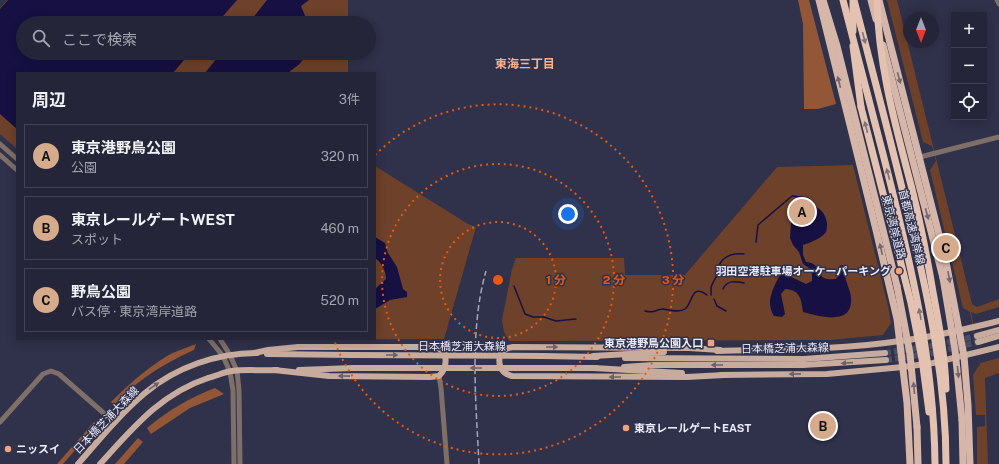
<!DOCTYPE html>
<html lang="ja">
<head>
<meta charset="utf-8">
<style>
  :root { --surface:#242538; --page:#303143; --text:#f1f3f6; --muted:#a3a5ae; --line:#414253; --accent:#d6ab8b }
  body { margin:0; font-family:"Public Sans","Noto Sans JP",sans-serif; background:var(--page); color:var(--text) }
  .controls { position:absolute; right:12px; top:12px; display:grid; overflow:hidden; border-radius:0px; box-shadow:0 2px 10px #0003 }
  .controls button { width:36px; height:36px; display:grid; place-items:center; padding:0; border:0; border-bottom:1px solid var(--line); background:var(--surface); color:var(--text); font:20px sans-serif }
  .compass { position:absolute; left:903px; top:12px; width:36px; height:36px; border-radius:50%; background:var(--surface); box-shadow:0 2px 10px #0003; rotate:180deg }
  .you { position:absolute; left:568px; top:214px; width:14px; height:14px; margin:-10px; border:3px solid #fff; border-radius:50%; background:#1a73e8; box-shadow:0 0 0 6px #1a73e833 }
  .badge { display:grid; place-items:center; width:26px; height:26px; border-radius:50%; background:var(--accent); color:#111; font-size:13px; font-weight:700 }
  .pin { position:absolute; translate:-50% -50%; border:2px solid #fff; box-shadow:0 1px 4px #0006 }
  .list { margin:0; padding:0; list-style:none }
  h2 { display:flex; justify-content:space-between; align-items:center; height:52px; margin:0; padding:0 16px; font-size:17px }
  h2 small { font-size:13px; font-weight:400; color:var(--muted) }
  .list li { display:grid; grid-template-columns:26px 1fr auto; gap:12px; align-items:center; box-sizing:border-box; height:64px; margin:0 8px 8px; padding:0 8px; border:1px solid var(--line); border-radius:0px }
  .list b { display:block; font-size:15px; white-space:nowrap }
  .list p { margin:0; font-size:13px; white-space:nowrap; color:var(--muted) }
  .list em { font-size:13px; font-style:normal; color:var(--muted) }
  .icon { flex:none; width:22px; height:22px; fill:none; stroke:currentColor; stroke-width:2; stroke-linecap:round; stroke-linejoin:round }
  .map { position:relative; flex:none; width:999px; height:464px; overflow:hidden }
  .search { position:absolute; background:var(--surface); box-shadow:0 2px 10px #0003; left:16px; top:16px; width:360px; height:44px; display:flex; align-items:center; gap:10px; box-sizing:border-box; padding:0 14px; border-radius:22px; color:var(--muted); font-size:15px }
  .panel { position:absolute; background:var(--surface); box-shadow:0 2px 10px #0003; left:16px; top:72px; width:360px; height:268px; border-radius:0px }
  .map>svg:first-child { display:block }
  .green { fill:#6e412a }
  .forest { fill:#935738 }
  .water { fill:#161043 }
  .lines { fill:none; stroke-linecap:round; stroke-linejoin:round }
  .stream { stroke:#161043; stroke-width:1.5 }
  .primary-tunnel { stroke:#4c4d65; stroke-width:6; stroke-dasharray:6 3; stroke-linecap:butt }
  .tertiary { stroke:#7e7069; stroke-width:5 }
  .primary { stroke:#c7ab9d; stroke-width:6 }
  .trunk { stroke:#d6b6a8; stroke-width:7 }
  .motorway { stroke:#e4c2b2; stroke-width:7 }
  .rail { stroke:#a4a6b9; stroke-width:1.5; stroke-dasharray:6 3; stroke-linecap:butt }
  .primary-bridge { stroke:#c7ab9d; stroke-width:6 }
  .trunk-bridge { stroke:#d6b6a8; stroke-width:7 }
  .motorway-bridge { stroke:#e4c2b2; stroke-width:7 }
  .oneway { fill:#817279 }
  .oneway2 { fill:#726670 }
  .oneway3 { fill:#6c626b }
  .ring { fill:none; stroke:#e8590c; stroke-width:2; stroke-dasharray:2 4 }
  .poi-dot { fill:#f0a27a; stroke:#30314a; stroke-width:1.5 }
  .labels { text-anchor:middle; stroke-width:3; stroke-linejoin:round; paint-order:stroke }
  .street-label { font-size:11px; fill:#eaecfc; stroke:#30314a }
  .poi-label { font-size:11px; font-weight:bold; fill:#eaecfc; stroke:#30314a; text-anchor:end }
  .neighbourhood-label { font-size:12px; font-weight:bold; fill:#fbb18c; stroke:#30314a }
  .centre { fill:#e8590c; stroke:#30314a; stroke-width:2 }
  .ring-label { font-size:12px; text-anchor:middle; font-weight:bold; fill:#e8590c; stroke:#30314a; stroke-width:3; stroke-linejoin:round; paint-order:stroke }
</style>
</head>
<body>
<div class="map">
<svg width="999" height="464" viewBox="0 0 999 464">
  <rect width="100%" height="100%" fill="#30314a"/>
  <!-- green -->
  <g class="green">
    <polygon points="7,0 348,0 348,23 23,23 23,53 348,53 348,73 17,73 17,149 0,134 0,8"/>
    <polygon points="887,0 897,0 972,304 977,307 999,299 999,307 976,314 971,312 980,363 999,358 999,373 985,378 988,464 977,464 977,427 985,426 985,415 976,415 973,375 980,364 970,312 963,308 930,170 936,161 932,146 923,142"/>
    <polygon points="853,165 888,306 891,323 883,335 830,340 509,341 504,332 502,320 512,269 516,258 624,258 625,275 685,275 777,167"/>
    <polygon points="375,166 468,224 476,227 444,339 245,340 242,339 375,339"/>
  </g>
  <!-- forest -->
  <g class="forest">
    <polygon points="798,0 809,0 836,104 818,109 804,109 803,24"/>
    <path d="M196,344l-2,6c-33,15 -55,29 -80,55l-3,-3c17,-17 35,-33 56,-46 9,-5 19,-8 29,-12z"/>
    <path d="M215,388l9,6 -34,14 -39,26 -4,-6c22,-18 42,-30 68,-40z"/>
    <polygon points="94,422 97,425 63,464 57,464"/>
    <polygon points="138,438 143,442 124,464 115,464"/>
  </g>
  <!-- water -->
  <g class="water">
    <polygon points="8,0 237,0 217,23 23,23 23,53 190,53 173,73 17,73 17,129 0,114 0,9"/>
    <polygon points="267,0 309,0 301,6 308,23 249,23"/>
    <path d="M221,53h85c-3,9 -8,13 -16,18l1,2h-86z"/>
    <path d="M801,203c13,1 24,6 26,20 0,2 0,7 -1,9 -4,6 -16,11 -23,13v10l3,7c20,2 6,20 30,17l3,-4v-9l4,-1c1,6 2,13 4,18 1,5 4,9 4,15 2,29 -32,18 -48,14 -2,-14 -3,-22 -18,-23l-4,5 4,20 -3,3 -8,-1c-9,-13 -1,-28 6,-41h7l19,9 6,-3v-7l-3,-6 -6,-4 -4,-12 -6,-7 -3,-7 1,-15 -3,-8 1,-6 4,-4z"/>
    <path d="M375,237l10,6 3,10 9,14 6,22 4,3v5l-17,3 -15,9v-20l11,-10c0,-8 -4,-16 -11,-21z"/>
  </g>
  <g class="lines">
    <!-- stream -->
    <g class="stream">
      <polyline points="756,242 758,225 792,196 808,198 810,200 810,204"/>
      <polyline points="514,286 525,314 533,317 544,317 556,321 576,319"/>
      <path d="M723,289c4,-9 12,-8 21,-6"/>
      <path d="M711,295c0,-11 0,-8 5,-18 1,-2 1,-6 2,-9 4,-12 15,-15 26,-14"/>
      <polyline points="714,299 717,306 726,311"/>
      <path d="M645,311c10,3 11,-2 18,-2 7,1 16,4 22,0 8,-6 6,-26 22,-14"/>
    </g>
    <!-- primary-tunnel -->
    <g class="primary-tunnel">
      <polyline points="885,353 931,346 977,336"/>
      <polyline points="886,360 932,353 978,342"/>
    </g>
    <!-- tertiary -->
    <g class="tertiary">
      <polyline points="997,0 999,4"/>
      <polyline points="0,144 17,159"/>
      <polyline points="0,155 17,170"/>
      <polyline points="920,157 999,137"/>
      <polyline points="209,339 223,356 230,372 233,390 234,464"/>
      <polyline points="220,339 230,355 237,371 239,390 240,464"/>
      <polyline points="439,376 441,388 447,464"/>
      <polyline points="0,422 43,374 51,371 59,374 115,423"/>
    </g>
    <!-- primary -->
    <g class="primary">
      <polyline points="977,336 999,330"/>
      <polyline points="978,342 999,336"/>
      <path d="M720,350l-31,-2 -176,-1 -5,1 -7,4c-4,11 -1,21 11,24l175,1 37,-2"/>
      <path d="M717,351c61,-2 123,-1 183,-10 34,-4 66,-12 99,-20"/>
      <path d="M254,353l14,-3 30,-3h136c15,2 14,20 5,29l-9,1 -101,-1 -55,-6"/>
      <polyline points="267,354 353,355"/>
      <polyline points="543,356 597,357"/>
      <polyline points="593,356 664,352"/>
      <polyline points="625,358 804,359 885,353"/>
      <polyline points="624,367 652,365 803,365 886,360"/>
      <polyline points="543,368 596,368"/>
      <polyline points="593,368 682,373"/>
      <polyline points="299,370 353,368"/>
      <polyline points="721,375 827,374 903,367 933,363 999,347"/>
      <path d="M78,464c21,-24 42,-50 67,-71 31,-26 72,-40 112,-40"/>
      <path d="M100,464c33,-36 60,-70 108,-86 8,-2 16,-6 24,-7 15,-2 30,0 45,-1"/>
    </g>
    <!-- trunk -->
    <g class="trunk">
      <polyline points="819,0 876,230 897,319 907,403 910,464"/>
      <polyline points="823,0 837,46 897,286"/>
      <polyline points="871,0 876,19"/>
      <polyline points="879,0 946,262 964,356 968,405 970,464"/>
      <polyline points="883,45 943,278"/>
      <polyline points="962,420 963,464"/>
      <polyline points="917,427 918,464"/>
    </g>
    <!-- motorway -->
    <g class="motorway">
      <polyline points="853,31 853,0"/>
      <polyline points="853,46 861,107"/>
    </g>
    <!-- rail -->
    <path class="rail" d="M479,464c-3,-61 -10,-134 7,-193"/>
    <!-- primary-bridge -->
    <g class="primary-bridge">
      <polyline points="353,355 543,356"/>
      <polyline points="353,368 543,368"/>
    </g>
    <!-- trunk-bridge -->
    <g class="trunk-bridge">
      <polyline points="943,278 955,350 962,420"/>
      <polyline points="897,286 910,354 917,427"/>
    </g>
    <!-- motorway-bridge -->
    <g class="motorway-bridge">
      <path d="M843,0c14,53 27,105 41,158 26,102 50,200 51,306"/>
      <path d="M854,0c20,78 41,156 59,234 18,76 33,152 33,230"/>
      <path d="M877,0c1,63 18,124 34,185 9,36 16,71 22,107 6,32 12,64 13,97"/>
      <polyline points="861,107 911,303 922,359 929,412"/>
    </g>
  </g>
  <!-- one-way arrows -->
  <defs><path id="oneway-solid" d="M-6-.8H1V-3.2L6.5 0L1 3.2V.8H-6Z"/></defs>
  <g class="oneway">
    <use href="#oneway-solid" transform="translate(864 38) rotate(76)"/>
    <use href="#oneway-solid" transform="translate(866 127) rotate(-104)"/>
    <use href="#oneway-solid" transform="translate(888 174) rotate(-105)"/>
    <use href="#oneway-solid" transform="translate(920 314) rotate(-100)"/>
  </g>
  <g class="oneway2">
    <use href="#oneway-solid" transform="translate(899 78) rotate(75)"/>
    <use href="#oneway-solid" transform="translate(839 82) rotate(-104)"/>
    <use href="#oneway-solid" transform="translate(927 214) rotate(75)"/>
    <use href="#oneway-solid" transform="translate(881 249) rotate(-103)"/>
    <use href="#oneway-solid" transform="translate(949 277) rotate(79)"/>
    <use href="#oneway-solid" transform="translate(958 372) rotate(84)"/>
    <use href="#oneway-solid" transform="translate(914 388) rotate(-95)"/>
  </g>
  <g class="oneway3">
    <use href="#oneway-solid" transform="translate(552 347)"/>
    <use href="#oneway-solid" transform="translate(392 355)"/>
    <use href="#oneway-solid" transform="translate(847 363) rotate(176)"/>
    <use href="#oneway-solid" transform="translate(717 365) rotate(-180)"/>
    <use href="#oneway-solid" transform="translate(476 368) rotate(-180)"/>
    <use href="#oneway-solid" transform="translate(795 374) rotate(179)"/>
    <use href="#oneway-solid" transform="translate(344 376) rotate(-179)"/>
    <use href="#oneway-solid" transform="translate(615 377) rotate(-180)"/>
    <use href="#oneway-solid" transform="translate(154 386) rotate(-35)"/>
  </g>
  <!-- distance rings -->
  <g class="ring">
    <circle cx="498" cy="280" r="58"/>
    <circle cx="498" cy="280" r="116"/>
    <path d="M375 155A175 175 0 1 1 334 340"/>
  </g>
  <!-- markers -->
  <g class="poi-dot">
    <circle cx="899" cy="271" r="4"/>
    <rect x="707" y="339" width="8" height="8" rx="2"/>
    <circle cx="626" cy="428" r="4"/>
    <circle cx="8" cy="449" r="4"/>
  </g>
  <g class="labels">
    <!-- street labels -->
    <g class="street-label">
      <text transform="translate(894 227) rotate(76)" y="4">東京湾岸道路</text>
      <text transform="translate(912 227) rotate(76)" y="4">首都高速湾岸線</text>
      <text x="462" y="350">日本橋芝浦大森線</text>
      <text transform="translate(785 348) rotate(-1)" y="4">日本橋芝浦大森線</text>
      <text transform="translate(106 420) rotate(-46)" y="4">日本橋芝浦大森線</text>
    </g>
    <!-- poi labels -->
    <g class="poi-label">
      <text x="891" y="275">羽田空港駐車場オーケーパーキング</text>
      <text x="703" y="347">東京港野鳥公園入口</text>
      <text x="634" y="432" text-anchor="start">東京レールゲートEAST</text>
      <text x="16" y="453" text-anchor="start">ニッスイ</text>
    </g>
    <!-- neighbourhood labels -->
    <g class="neighbourhood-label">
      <text x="525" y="68">東海三丁目</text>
    </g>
  </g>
  <circle cx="498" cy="280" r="6" class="centre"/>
  <g class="ring-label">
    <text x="556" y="284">1 分</text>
    <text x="614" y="284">2 分</text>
    <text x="673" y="284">3 分</text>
  </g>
</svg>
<div class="controls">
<button>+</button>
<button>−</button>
<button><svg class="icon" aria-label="locate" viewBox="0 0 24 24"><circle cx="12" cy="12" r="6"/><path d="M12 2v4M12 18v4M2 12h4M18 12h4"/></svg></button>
</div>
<svg class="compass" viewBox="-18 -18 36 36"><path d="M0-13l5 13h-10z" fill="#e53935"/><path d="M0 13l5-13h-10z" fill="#a3a5ae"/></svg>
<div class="you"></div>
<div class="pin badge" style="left:802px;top:212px">A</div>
<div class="pin badge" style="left:823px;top:426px">B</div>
<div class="pin badge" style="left:946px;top:248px">C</div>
<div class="search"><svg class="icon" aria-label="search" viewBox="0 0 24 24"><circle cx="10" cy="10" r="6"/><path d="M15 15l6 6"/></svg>ここで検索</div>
<section class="panel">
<h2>周辺<small>3件</small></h2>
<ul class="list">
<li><span class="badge">A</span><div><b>東京港野鳥公園</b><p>公園</p></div><em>320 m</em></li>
<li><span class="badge">B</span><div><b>東京レールゲートWEST</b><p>スポット</p></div><em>460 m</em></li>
<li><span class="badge">C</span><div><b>野鳥公園</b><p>バス停 · 東京湾岸道路</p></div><em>520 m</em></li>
</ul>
</section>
</div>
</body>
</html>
